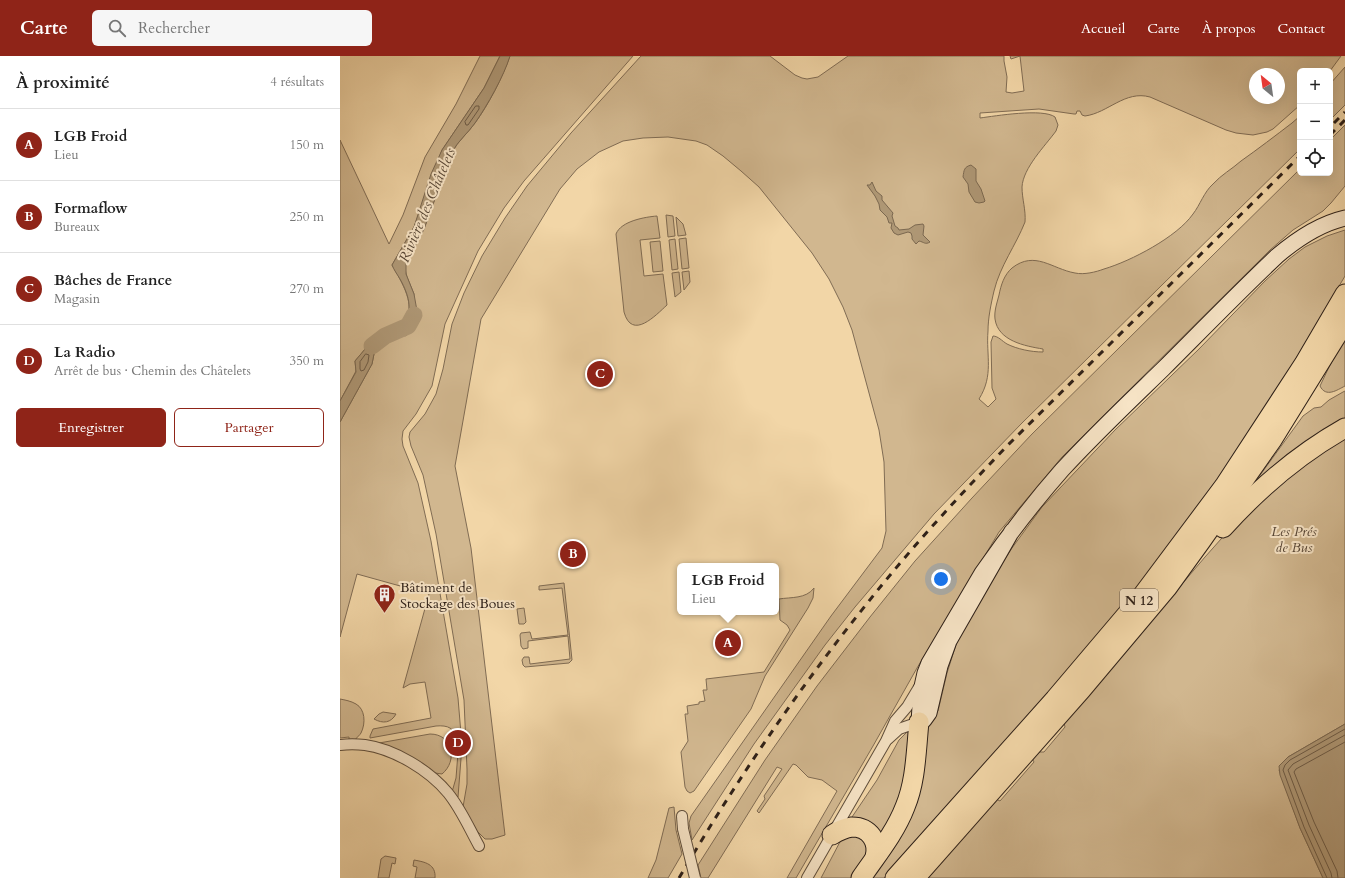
<!DOCTYPE html>
<html lang="fr">
<head>
<meta charset="utf-8">
<style>
  :root { --surface:#fff; --page:#f6f6f6; --text:#222; --muted:#767676; --line:#e0e0e0; --accent:#8f2418 }
  body { margin:0; font-family:Cardo,serif; background:var(--page); color:var(--text) }
  .controls { position:absolute; right:12px; top:12px; display:grid; overflow:hidden; border-radius:6px; box-shadow:0 4px 16px #0002 }
  .controls button { width:36px; height:36px; display:grid; place-items:center; padding:0; border:0; border-bottom:1px solid var(--line); background:var(--surface); color:var(--text); font:20px sans-serif }
  .compass { position:absolute; left:909px; top:12px; width:36px; height:36px; border-radius:50%; background:var(--surface); box-shadow:0 4px 16px #0002; rotate:331deg }
  .you { position:absolute; left:601px; top:523px; width:14px; height:14px; margin:-10px; border:3px solid #fff; border-radius:50%; background:#1a73e8; box-shadow:0 0 0 6px #1a73e833 }
  .badge { display:grid; place-items:center; width:26px; height:26px; border-radius:50%; background:var(--accent); color:#fff; font-size:13px; font-weight:700 }
  .pin { position:absolute; translate:-50% -50%; border:2px solid #fff; box-shadow:0 1px 4px #0006 }
  .popup { position:absolute; left:337px; top:507px; width:102px; height:52px; box-sizing:border-box; display:grid; place-content:center; border-radius:6px; background:var(--surface); filter:drop-shadow(0 1px 3px #0005); font-size:13px; white-space:nowrap; color:var(--muted) }
  .popup b { font-size:15px; color:var(--text) }
  .popup::after { content:''; position:absolute; left:50%; top:100%; margin-left:-8px; border:8px solid transparent; border-top-color:var(--surface) }
  .list { margin:0; padding:0; list-style:none }
  h2 { display:flex; justify-content:space-between; align-items:center; height:52px; margin:0; padding:0 16px; font-size:17px }
  h2 small { font-size:13px; font-weight:400; color:var(--muted) }
  .list li { display:grid; grid-template-columns:26px 1fr auto; gap:12px; align-items:center; box-sizing:border-box; height:72px; padding:0 16px; border-top:1px solid var(--line) }
  .list b { display:block; font-size:15px; white-space:nowrap }
  .list p { margin:0; font-size:13px; white-space:nowrap; color:var(--muted) }
  .list em { font-size:13px; font-style:normal; color:var(--muted) }
  .actions { display:flex; gap:8px; padding:12px 16px }
  .actions a { flex:1; padding:9px 0; border:1px solid var(--accent); border-radius:6px; text-align:center; font-size:14px; color:var(--accent) }
  .actions .main { background:var(--accent); color:#fff }
  .icon { flex:none; width:22px; height:22px; fill:none; stroke:currentColor; stroke-width:2; stroke-linecap:round; stroke-linejoin:round }
  .map { position:relative; flex:none; width:1005px; height:822px; overflow:hidden }
  header { display:flex; align-items:center; gap:24px; box-sizing:border-box; height:56px; padding:0 20px; background:var(--accent); color:#fff }
  header strong { font-size:19px }
  nav { display:flex; gap:22px; margin-inline-start:auto; font-size:14px }
  .search { width:280px; height:36px; background:var(--page); display:flex; align-items:center; gap:10px; box-sizing:border-box; padding:0 14px; border-radius:6px; color:var(--muted); font-size:15px }
  main { display:flex }
  aside { flex:1; background:var(--surface) }
  .map>svg:first-child { display:block }
  .green { fill:#d1b78f; stroke:#806c54; fill-rule:evenodd }
  .water { fill:#af9876; stroke:#7b6850 }
  .lines { fill:none; stroke-linecap:round; stroke-linejoin:round }
  .shore { stroke:#6e5c47; stroke-width:1 }
  .river { stroke:#af9876; stroke-width:17 }
  .street-casing { stroke:#5f4e3c; stroke-width:12 }
  .secondary-casing { stroke:#2e2018; stroke-width:17 }
  .highway-casing { stroke:#2e2018; stroke-width:21 }
  .street { stroke:#f7e4c6; stroke-width:10 }
  .secondary { stroke:#f7e4c6; stroke-width:15 }
  .highway { stroke:#f2d6a7; stroke-width:19 }
  .rail { stroke:#2e2018; stroke-width:3; stroke-dasharray:7 7; stroke-linecap:butt }
  .street-bridge-casing { stroke:#5f4e3c; stroke-width:12; stroke-linecap:butt }
  .street-bridge { stroke:#f7e4c6; stroke-width:10 }
  .labels { text-anchor:middle; stroke-width:4; stroke-linejoin:round; paint-order:stroke }
  .shield { fill:#f7e4c6; stroke:#6a5b4c; stroke-width:1 }
  .shield-label { font-size:13px; font-weight:bold; fill:#2e2018 }
  .park-label { font-size:14px; font-style:italic; fill:#574636; stroke:#f7e4c6 }
  .poi-label { font-size:14px; fill:#2e2018; stroke:#f7e4c6; text-anchor:start }
  .water-label { font-size:15px; font-style:italic; fill:#5b4a39; stroke:#f7e4c6 }
</style>
</head>
<body>
<header>
<strong>Carte</strong>
<div class="search"><svg class="icon" aria-label="search" viewBox="0 0 24 24"><circle cx="10" cy="10" r="6"/><path d="M15 15l6 6"/></svg>Rechercher</div>
<nav><a>Accueil</a><a>Carte</a><a>À propos</a><a>Contact</a></nav>
</header>
<main>
<aside>
<h2>À proximité<small>4 résultats</small></h2>
<ul class="list">
<li><span class="badge">A</span><div><b>LGB Froid</b><p>Lieu</p></div><em>150 m</em></li>
<li><span class="badge">B</span><div><b>Formaflow</b><p>Bureaux</p></div><em>250 m</em></li>
<li><span class="badge">C</span><div><b>Bâches de France</b><p>Magasin</p></div><em>270 m</em></li>
<li><span class="badge">D</span><div><b>La Radio</b><p>Arrêt de bus · Chemin des Châtelets</p></div><em>350 m</em></li>
</ul>
<div class="actions"><a class="main">Enregistrer</a><a>Partager</a></div>
</aside>
<div class="map">
<svg width="1005" height="822" viewBox="0 0 1005 822">
  <rect width="100%" height="100%" fill="#f2d6a7"/>
  <filter id="stains"><feTurbulence type="fractalNoise" baseFrequency=".005" numOctaves="4"/><feColorMatrix values="0 0 0 0 .2 0 0 0 0 .09 0 0 0 0 .02 0 0 0 .5 -.17"/></filter>
  <radialGradient id="worn" r=".72"><stop offset=".6" stop-color="#630" stop-opacity="0"/><stop offset="1" stop-color="#630" stop-opacity=".3"/></radialGradient>
  <!-- green -->
  <g class="green">
    <path d="M140,0h20l-16,32 -42,62 -28,77 -22,38c8,14 28,45 10,59 -6,4 -13,3 -19,8 -11,7 -19,19 -28,29l1,10 -16,30v-261l49,104 14,-29 22,-58 31,-53z"/>
    <path d="M170,0h123l-109,125 -20,27 -26,43 -33,73 -13,62 -16,28 -13,17 -1,8 1,7 15,37 13,58 27,157 4,48 -4,51 -1,1 -5,-6 4,-14 3,-38h-3c-1,-12 -8,-15 -20,-14l-66,12v-2l3,-7 58,-11 -6,-36 -15,2 -7,4 26,-94 -72,-20 -17,63v-215l32,-58 3,-15 9,-10 15,-7 7,4 8,-42 -7,-17 -2,-8 1,-6 18,-34 28,-77c6,-11 16,-19 23,-29 14,-19 27,-45 35,-67z"/>
    <path d="M301,0h129l25,19 7,3 5,1 11,-2 30,-21h156v5l3,16 -1,15 6,1 12,-2 -4,-35 -9,3 -1,-3h331l-11,15h-30v34l-27,24 -6,3 -14,3 -17,-2 -10,-3 -76,-33c-25,-7 -42,16 -65,19l-3,-1 -2,-4h-3l-1,3h-2l-35,-5 -59,4v5c15,-2 63,-10 75,-1l3,8 -2,6c-11,15 -33,37 -34,56 0,12 4,23 3,35 -9,23 -25,44 -31,69 -3,13 -6,27 -6,40 -2,25 6,44 -9,68l9,8 8,-8 -4,-11 -1,-46 2,-6c5,0 9,5 14,8 10,5 24,8 36,8v-3c-18,-3 -45,-8 -48,-30 -1,-8 2,-16 4,-24 2,-10 5,-20 13,-27 23,-18 40,1 63,5 9,2 21,-1 29,-4 27,-8 73,-32 89,-55 7,-9 11,-22 20,-30 8,-9 19,-15 28,-23 17,-12 34,-25 51,-38l8,-7v33l-278,274 -88,91 -79,93 -30,38 -71,99 -62,96 -3,-17 2,-7 140,-200 51,-68 4,-17 -2,-69 -5,-32 -27,-100 -9,-23 -14,-28 -17,-26 -53,-66 -18,-16 -18,-15 -16,-11 -11,-4 -28,-4 -25,1 -20,3 -24,11 -22,17 -17,20 -79,130 -26,147 16,82 34,287 -13,4h-7l-10,-10 -12,-22 4,-23v-15l-3,-69 -28,-166 -13,-59 -12,-29 -2,-9 1,-5 15,-18 11,-20 7,-25 9,-45 12,-31 18,-37 23,-38 22,-32 44,-53zM915,18h24v24h-24z"/>
    <polygon points="1005,11 1005,49 990,64 990,28"/>
    <polygon points="1005,69 1005,130 991,147 983,155 953,174 930,194 722,401 659,476 577,612 533,690 456,822 447,822 497,735 482,724 468,721 456,709 453,708 419,757 417,755 425,743 424,740 442,713 437,711 368,822 361,822 358,809 425,704 477,630 530,561 575,505 632,442 692,378 960,113 960,117 990,117 990,84"/>
    <polygon points="326,159 333,160 335,180 328,181"/>
    <path d="M317,160l3,22 -20,2 4,36 19,-2 4,31c-11,10 -35,36 -43,7l-8,-78c5,-13 29,-17 41,-18z"/>
    <polygon points="336,161 343,168 346,179 338,180"/>
    <polygon points="1005,174 1005,220 957,301 894,400 821,501 759,579 716,629 544,822 526,822 538,806 583,671 598,655 607,617 619,579 636,548 672,492 702,451 775,374 859,293 925,225 949,203 965,191 987,180"/>
    <polygon points="346,182 349,212 342,213 339,183"/>
    <polygon points="335,183 338,213 332,214 329,184"/>
    <polygon points="320,185 323,215 313,216 310,186"/>
    <polygon points="349,215 350,226 344,234 342,216"/>
    <polygon points="339,216 341,236 335,241 332,217"/>
    <path d="M1005,282v48c-8,4 -19,12 -25,0l10,-21z"/>
    <polygon points="1005,335 1005,368 910,433 963,360 974,352 981,351 989,344 1003,336"/>
    <polygon points="1005,379 1005,668 948,701 939,714 960,772 983,822 587,822 656,743 660,745 694,706 692,702 698,696 704,696 725,671 724,667 865,501 906,455 939,425"/>
    <polygon points="224,527 232,604 229,607 185,611 183,609 182,604 184,601 189,601 190,608 230,603 228,580 188,585 188,592 183,593 181,590 180,579 181,577 190,576 192,583 228,579 222,532 199,534 199,530"/>
    <path d="M474,532l-1,10 -5,10 -43,68 -14,33 -57,82 -4,2 -3,-2 -2,-4 -4,-35 7,-11 -3,-27h3l-1,-8 12,-2v-2l6,-1 -2,-11h4l-1,-11 58,-7 26,-42 -3,-5 -7,-5 -1,-21c12,-2 27,0 35,-11z"/>
    <polygon points="184,552 186,566 184,568 179,568 177,553"/>
    <path d="M0,643c5,1 11,2 16,5 9,5 10,19 5,29 -1,2 -4,4 -6,7h-6v-3l-9,1z"/>
    <path d="M43,656l13,2c-5,9 -13,10 -22,5l5,-5z"/>
    <polygon points="567,676 573,676 562,740 542,778 512,761 537,724 559,684"/>
    <path d="M90,678c23,0 28,27 12,40l-7,-1 -56,-30z"/>
    <polygon points="334,751 336,774 342,798 328,822 308,822 316,804 329,752"/>
    <polygon points="519,778 530,794 514,822 481,822 502,782"/>
    <polygon points="45,800 56,802 55,808 52,807 49,822 38,822 41,803"/>
    <path d="M74,804c11,2 22,4 21,18h-20l2,-11 -4,-1z"/>
  </g>
  <!-- water -->
  <g class="water">
    <path d="M160,0h10c-6,20 -23,50 -35,67 -7,10 -17,18 -23,29l-28,77 -18,34v11l8,20 5,28 -14,14 -6,-4 -2,-5c19,-11 12,-32 3,-48 -3,-5 -6,-9 -8,-14l22,-38 17,-53 11,-24 42,-62z"/>
    <path d="M631,109l5,4v12l5,8 4,12 -1,1 -5,1 -4,-1 -6,-10 -1,-8 -5,-7c1,-7 1,-10 8,-12z"/>
    <path d="M532,126l4,9 6,5v4l11,13 -1,3 3,10 3,2 1,2 10,-1 6,-4 8,-1 1,2 -1,9 7,7c-5,3 -6,0 -11,-1l-3,3 -4,-5v-3l-1,-3 -3,-1 -10,3 -4,-2 -3,-5 1,-5h-3l-2,-6 -7,-7 -1,-6 -4,-8 -8,-11h3z"/>
    <polygon points="50,271 52,279 41,286 35,293 32,308 0,366 0,345 16,316 15,305 36,280"/>
    <polygon points="1005,668 1005,822 983,822 960,772 940,719 939,710 948,701"/>
  </g>
  <g class="lines">
    <!-- shore -->
    <g class="shore">
      <polygon points="136,50 139,50 139,53 128,69 126,69 125,66"/>
      <polygon points="26,298 29,299 28,306 24,314 21,315 20,313 20,306"/>
      <polyline points="987,822 964,771 943,714 945,709 950,704 1005,673"/>
      <polyline points="992,822 991,817 969,769 948,714 953,708 1005,679"/>
      <polyline points="998,822 997,815 974,766 954,716 956,713 1005,686"/>
    </g>
    <!-- river -->
    <polyline class="river" points="32,290 45,280 68,270 74,259"/>
    <defs>
      <g id="street">
        <polyline points="548,683 559,673 579,666"/>
        <path d="M0,689c8,-1 16,-1 25,0 29,4 64,25 83,48 13,16 21,35 31,53"/>
        <polyline points="342,760 343,773"/>
        <polyline points="467,822 546,685 555,665 567,651 579,631"/>
      </g>
      <path id="secondary" d="M672,475l-63,110 -9,25 -11,47 -5,7 -5,2 2,-31 4,-18 4,-10 53,-90c25,-36 51,-70 80,-103 32,-35 67,-68 101,-101 38,-38 75,-76 114,-113 20,-17 42,-32 68,-38"/>
      <g id="highway">
        <path d="M883,472c36,-40 76,-74 122,-100"/>
        <path d="M492,779c6,-4 13,-7 20,-8 18,0 27,15 23,30"/>
        <path d="M521,822c15,-22 34,-45 44,-71 11,-26 11,-56 14,-85"/>
        <polyline points="555,822 715,643 799,544 885,429 964,308 1005,238"/>
        <polyline points="575,822 742,633 827,532 861,485 932,384 1005,266"/>
      </g>
    </defs>
    <!-- street casing -->
    <use href="#street" class="street-casing"/>
    <!-- secondary casing -->
    <use href="#secondary" class="secondary-casing"/>
    <!-- highway casing -->
    <use href="#highway" class="highway-casing"/>
    <!-- street -->
    <use href="#street" class="street"/>
    <!-- secondary -->
    <use href="#secondary" class="secondary"/>
    <!-- highway -->
    <use href="#highway" class="highway"/>
    <!-- rail -->
    <g class="rail">
      <polyline points="994,67 1005,56"/>
      <polyline points="990,79 1005,64"/>
      <path d="M339,822c56,-95 117,-186 186,-272 45,-57 93,-109 143,-161l292,-289"/>
    </g>
    <defs>
      <polyline id="street-bridge" points="343,773 355,822"/>
    </defs>
    <!-- street-bridge casing -->
    <use href="#street-bridge" class="street-bridge-casing"/>
    <!-- street-bridge -->
    <use href="#street-bridge" class="street-bridge"/>
  </g>
  <!-- icons -->
  <defs>
    <symbol id="building-pin" viewBox="-11 -11 22 30"><path d="M0 17L-7.5 6A9.5 9.5 0 1 1 7.5 6Z" fill="#8f2418" stroke="#f7e4c6"/><path d="M-4-6H4V6H1V3H-1V6H-4ZM-2.5-4.3h1.7v1.8h-1.7ZM.8-4.3h1.7v1.8H.8ZM-2.5-1h1.7V.8h-1.7ZM.8-1h1.7V.8H.8Z" fill="#fff"/></symbol>
  </defs>
  <g fill-rule="evenodd">
    <use href="#building-pin" x="32" y="526" width="25" height="34"/>
  </g>
  <g class="labels">
    <!-- shield labels -->
    <rect class="shield" x="780" y="533" width="38" height="22" rx="3"/>
    <g class="shield-label">
      <text x="799" y="549">N 12</text>
    </g>
    <!-- park labels -->
    <g class="park-label">
      <text x="954" y="480">Les Prés<tspan x="954" dy="16">de Bus</tspan></text>
    </g>
    <!-- poi labels -->
    <g class="poi-label">
      <text x="60" y="536">Bâtiment de<tspan x="60" dy="16">Stockage des Boues</tspan></text>
    </g>
    <!-- water labels -->
    <g class="water-label">
      <text transform="translate(87 149) rotate(-67)" y="5">Rivière des Châtelets</text>
    </g>
  </g>
  <rect width="100%" height="100%" filter="url(#stains)"/>
  <rect width="100%" height="100%" fill="url(#worn)"/>
</svg>
<div class="controls">
<button>+</button>
<button>−</button>
<button><svg class="icon" aria-label="locate" viewBox="0 0 24 24"><circle cx="12" cy="12" r="6"/><path d="M12 2v4M12 18v4M2 12h4M18 12h4"/></svg></button>
</div>
<svg class="compass" viewBox="-18 -18 36 36"><path d="M0-13l5 13h-10z" fill="#e53935"/><path d="M0 13l5-13h-10z" fill="#767676"/></svg>
<div class="you"></div>
<div class="pin badge" style="left:388px;top:587px">A</div>
<div class="popup"><b>LGB Froid</b>Lieu</div>
<div class="pin badge" style="left:233px;top:498px">B</div>
<div class="pin badge" style="left:260px;top:318px">C</div>
<div class="pin badge" style="left:118px;top:687px">D</div>
</div>
</main>
</body>
</html>
